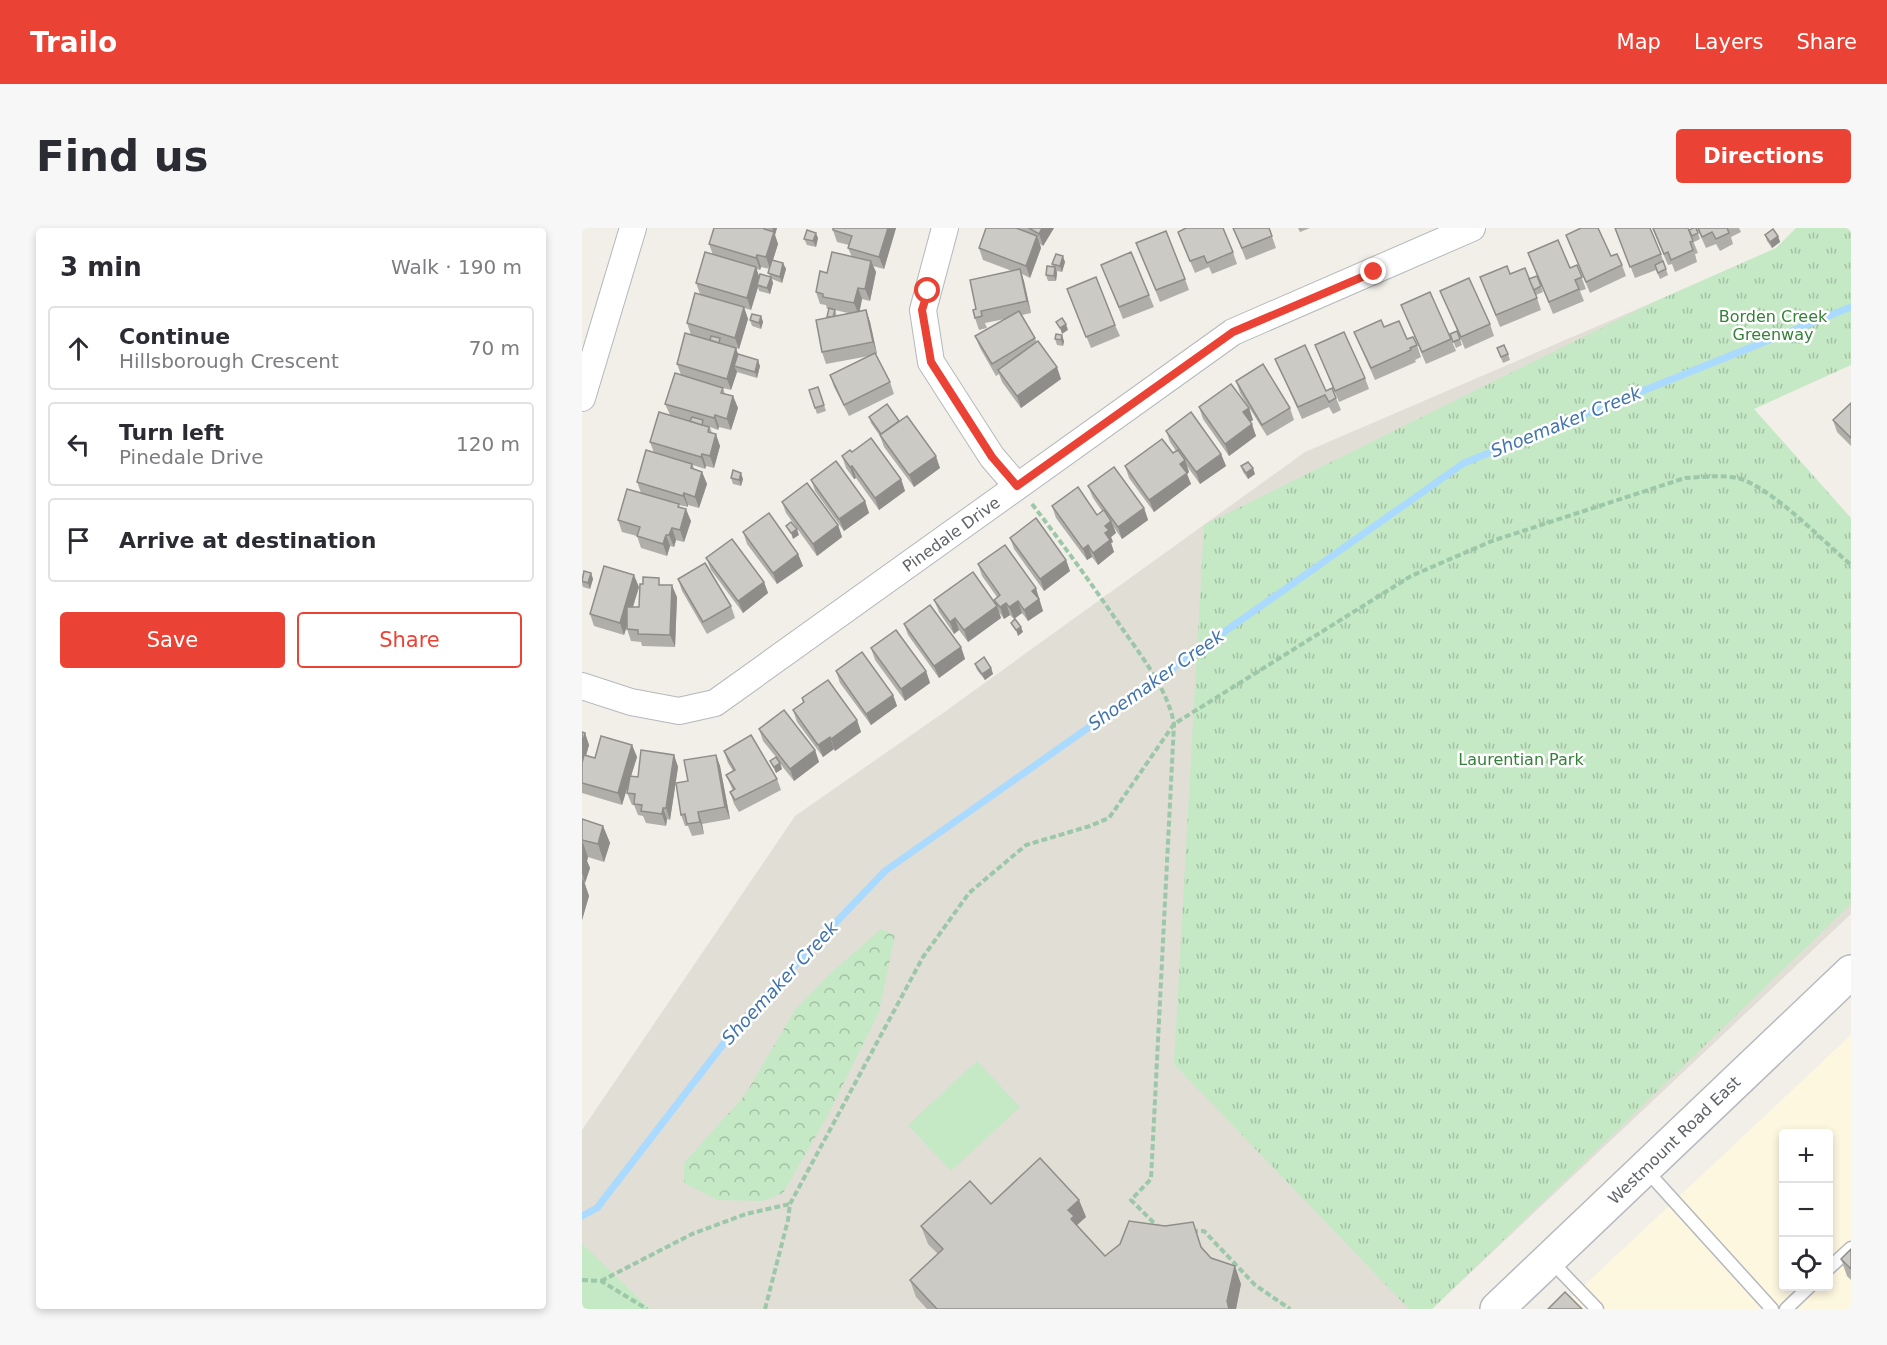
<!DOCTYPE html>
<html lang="en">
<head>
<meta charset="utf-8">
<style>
  :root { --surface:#fff; --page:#f7f7f7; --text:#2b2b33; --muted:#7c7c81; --line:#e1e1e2; --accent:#ea4335 }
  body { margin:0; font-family:"DejaVu Sans",sans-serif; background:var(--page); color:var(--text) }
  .controls { position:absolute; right:18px; bottom:18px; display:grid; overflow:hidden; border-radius:6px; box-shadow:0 3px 9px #0003 }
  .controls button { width:54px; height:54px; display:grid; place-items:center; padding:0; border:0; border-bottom:2px solid var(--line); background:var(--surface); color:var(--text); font:30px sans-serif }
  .stop { position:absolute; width:18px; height:18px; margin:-14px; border:4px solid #ea4335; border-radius:50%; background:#fff }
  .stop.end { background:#ea4335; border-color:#fff; box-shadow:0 2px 6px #0008 }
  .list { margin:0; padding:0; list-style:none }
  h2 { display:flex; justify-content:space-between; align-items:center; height:78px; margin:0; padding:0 24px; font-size:26px }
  h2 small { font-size:20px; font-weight:400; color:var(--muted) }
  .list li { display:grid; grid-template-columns:39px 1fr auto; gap:18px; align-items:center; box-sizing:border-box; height:84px; margin:0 12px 12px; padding:0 12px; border:2px solid var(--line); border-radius:6px }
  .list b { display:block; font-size:22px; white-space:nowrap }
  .list p { margin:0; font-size:20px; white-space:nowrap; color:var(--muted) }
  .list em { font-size:20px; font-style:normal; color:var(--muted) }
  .actions { display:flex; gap:12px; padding:18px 24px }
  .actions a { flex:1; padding:14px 0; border:2px solid var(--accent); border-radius:6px; text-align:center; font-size:21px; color:var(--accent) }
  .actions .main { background:var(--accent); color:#fff }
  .icon { flex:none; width:33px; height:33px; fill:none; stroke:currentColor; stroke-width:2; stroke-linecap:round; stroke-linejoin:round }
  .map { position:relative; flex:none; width:1269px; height:1081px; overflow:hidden; border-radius:6px }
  header { display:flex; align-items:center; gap:36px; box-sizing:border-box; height:84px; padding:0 30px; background:var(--accent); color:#fff }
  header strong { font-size:28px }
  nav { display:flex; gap:33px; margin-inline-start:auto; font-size:21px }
  .intro { display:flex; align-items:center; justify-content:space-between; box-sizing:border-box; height:144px; padding:0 36px }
  h1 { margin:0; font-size:42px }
  .button { padding:15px 27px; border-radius:6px; background:var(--accent); color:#fff; font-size:21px; font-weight:700 }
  main { display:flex; gap:36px; padding:0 36px }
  aside { flex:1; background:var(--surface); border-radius:6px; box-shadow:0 3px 9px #0003 }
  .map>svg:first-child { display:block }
  .commercial { fill:#fef7e0; fill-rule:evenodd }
  .education { fill:#e1ded6 }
  .grass { fill:#c5e8c5 }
  .forest { fill:url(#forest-crowns) }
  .park { fill:url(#park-tufts) }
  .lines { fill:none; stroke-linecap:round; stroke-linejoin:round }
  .stream { stroke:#aadaff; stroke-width:7 }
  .service-casing { stroke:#b5b8bc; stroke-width:15 }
  .minor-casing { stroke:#b5b8bc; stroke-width:28 }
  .secondary-casing { stroke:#b6babf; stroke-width:36 }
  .path { stroke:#9cc7a9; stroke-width:4; stroke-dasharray:6 3; stroke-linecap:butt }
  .service { stroke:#fff; stroke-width:12 }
  .minor { stroke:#fff; stroke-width:26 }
  .secondary { stroke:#fff; stroke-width:33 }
  .wall { fill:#afaea9; fill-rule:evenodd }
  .shaded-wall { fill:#8f8d8a }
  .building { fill:#cccac5; stroke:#8f8d8a; stroke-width:1.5 }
  .route { stroke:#ea4335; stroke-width:8 }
  .labels { text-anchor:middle; stroke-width:5; stroke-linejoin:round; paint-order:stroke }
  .park-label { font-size:16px; fill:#348238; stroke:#fff }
  .street-label { font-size:16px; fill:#5f6368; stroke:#fff }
  .water-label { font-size:18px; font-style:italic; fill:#4174aa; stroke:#fff }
</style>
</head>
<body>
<header>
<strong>Trailo</strong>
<nav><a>Map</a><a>Layers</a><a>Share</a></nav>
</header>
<div class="intro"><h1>Find us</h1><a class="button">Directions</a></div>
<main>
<aside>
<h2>3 min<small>Walk · 190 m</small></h2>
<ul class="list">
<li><svg class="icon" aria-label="ahead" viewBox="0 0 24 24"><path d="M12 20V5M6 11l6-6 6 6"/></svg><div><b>Continue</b><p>Hillsborough Crescent</p></div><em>70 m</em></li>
<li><svg class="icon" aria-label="left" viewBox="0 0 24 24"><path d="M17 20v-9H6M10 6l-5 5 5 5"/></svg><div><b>Turn left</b><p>Pinedale Drive</p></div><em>120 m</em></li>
<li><svg class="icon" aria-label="arrive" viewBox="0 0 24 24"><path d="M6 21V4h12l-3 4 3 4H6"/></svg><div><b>Arrive at destination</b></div></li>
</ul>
<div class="actions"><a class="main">Save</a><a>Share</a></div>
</aside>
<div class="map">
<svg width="1269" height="1081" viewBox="0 0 1269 1081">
  <defs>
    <pattern id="forest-crowns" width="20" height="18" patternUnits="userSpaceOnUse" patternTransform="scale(1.5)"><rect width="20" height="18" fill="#c5e8c5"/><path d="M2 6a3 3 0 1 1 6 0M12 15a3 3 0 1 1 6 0" fill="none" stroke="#a3c0a4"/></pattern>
    <pattern id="park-tufts" width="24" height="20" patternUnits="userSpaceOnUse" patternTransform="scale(1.5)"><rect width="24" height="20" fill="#c5e8c5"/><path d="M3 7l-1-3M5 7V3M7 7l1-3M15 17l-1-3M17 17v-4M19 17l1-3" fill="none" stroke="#a3c0a4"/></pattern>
  </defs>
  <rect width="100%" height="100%" fill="#f1efe8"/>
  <!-- commercial -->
  <path class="commercial" d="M1269,807v274h-292l62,-58zM1202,906h44v152h-44z"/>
  <!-- education -->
  <polygon class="education" points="1074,73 1269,295 1269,686 850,1081 68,1081 0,1015 0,902 213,588 361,485 723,224"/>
  <!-- grass -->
  <g class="grass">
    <polygon points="395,833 438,879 369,943 326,897"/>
    <polygon points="0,1015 68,1081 0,1081"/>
  </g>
  <!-- forest -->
  <polygon class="forest" points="299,701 313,707 297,784 246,887 201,965 180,973 136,972 102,955 102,935 163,867 213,782 249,745"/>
  <!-- park -->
  <polygon class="park" points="1214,0 1269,0 1269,137 1172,181 1269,290 1269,676 850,1081 827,1081 592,836 622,297 1074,73 1194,20"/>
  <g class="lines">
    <!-- stream -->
    <polyline class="stream" points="0,988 15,980 156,797 303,643 882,235 1269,79"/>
    <defs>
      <g id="service">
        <polyline points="1064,942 1190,1081"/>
        <polyline points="968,1032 1015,1081"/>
        <polyline points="1246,1041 1269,1020"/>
        <polyline points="1204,1081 1228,1058"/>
      </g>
      <g id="minor">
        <polyline points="363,0 341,82 349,134 410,229 435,258"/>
        <polyline points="0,170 51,0"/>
        <polyline points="0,458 49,474 97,483 133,475 651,104 890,0"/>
      </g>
      <polyline id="secondary" points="915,1081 1269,744"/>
    </defs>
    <!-- service casing -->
    <use href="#service" class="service-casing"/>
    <!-- minor casing -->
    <use href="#minor" class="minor-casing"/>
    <!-- secondary casing -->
    <use href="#secondary" class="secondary-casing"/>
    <!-- path -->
    <g class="path">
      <path d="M450,276c30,39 59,79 87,120 20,29 49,65 55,100l-23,455 -20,21 28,28"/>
      <polyline points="610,1003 622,1003 673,1057 708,1081"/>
      <polyline points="0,1052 19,1053 65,1081"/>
      <polyline points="19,1053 110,1006 164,986 208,976"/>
      <path d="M183,1081l23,-89 2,-16 133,-247 46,-64 57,-48 64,-19 19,-8 65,-94 237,-148 81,-35 193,-63c17,-1 39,-4 56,1 33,11 82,62 110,86"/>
    </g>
    <!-- service -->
    <use href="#service" class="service"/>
    <!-- minor -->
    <use href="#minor" class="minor"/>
    <!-- secondary -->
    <use href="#secondary" class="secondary"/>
  </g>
  <!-- wall -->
  <g class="wall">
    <path d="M132,0h63l-2,7 3,9 -5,16 10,3 3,6 -4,14 -10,-4 1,4 -3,11 -11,-3 -1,-4 -7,23 -7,-2 4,11 -9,30 -3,-1 2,6 22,12 -3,12 -20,-6 -6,18 -8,-2 2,6 8,2 5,12 -7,22 -12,-3 -1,3 -8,-3 2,6 8,13 -6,22 -8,-2 -1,3 -12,-4 1,4 8,3 5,12 -8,24 -11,-3v2l-9,-2 1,3 11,13 -7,21 -8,-2 -2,7 -4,-1 -3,10 -26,-8 -4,-12 -15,-4 -4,-12 23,-27 -4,-11 17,-29 -4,-11 20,-27 -5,-11 16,-29 -4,-11 14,-29 -4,-12 13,-29 -4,-11 17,-28 -4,-11zM179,39l9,2 -2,4 2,3 -11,1 -3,-8 4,1z"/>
    <path d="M314,0l-12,41 -11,-3 3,6 -6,29 -8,-2 -3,13 7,-2 4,12 7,32h-1l14,28 4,12 -45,22 -15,-29 -4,-12 39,-19 -43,8 -4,-12 7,-43h-2l-1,-4 -6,-1 -4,-12 11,-19 25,-16 -4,-9 1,-3 -12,-3 -4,-12zM253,82l13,3h3l-14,3z"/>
    <polygon points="404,0 472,0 461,18 458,16 459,20 448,50 440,46 449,85 440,87 455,114 479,151 439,180 420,154 417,146 414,148 398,120 393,108 423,91 403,95 405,100 397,102 393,90 394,81 430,43 401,32 397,20"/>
    <polygon points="651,0 687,0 694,20 664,32"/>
    <polygon points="716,0 728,0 718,4"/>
    <polygon points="1033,0 1079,26 1086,47 1078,51 1074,42 1053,50"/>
    <polygon points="1070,0 1106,0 1116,25 1113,26 1115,34 1093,44 1090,36 1086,37"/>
    <polygon points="1114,0 1118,11 1112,14 1107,2"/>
    <polygon points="1115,0 1157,0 1159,4 1149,9 1151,16 1138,23 1134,16 1124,20"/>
    <polygon points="596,4 651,24 655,36 630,46 627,39 613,45"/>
    <polygon points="984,7 1029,28 1040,37 1044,48 1008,65"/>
    <polygon points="1183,7 1196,8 1198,14 1190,20 1185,13"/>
    <polygon points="236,10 234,19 225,17 222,11"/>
    <polygon points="554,15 603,51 607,62 578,74"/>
    <polygon points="946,25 988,40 995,37 1004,61 998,63 1002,73 971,86"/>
    <polygon points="483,34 480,44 475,43 475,45 474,53 466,53 464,47 471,39 470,36"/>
    <polygon points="519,37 567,67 572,79 541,91"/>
    <polygon points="928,46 947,51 959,58 961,64 954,67 959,82 918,99 898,49"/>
    <polygon points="485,61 533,97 538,108 509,120"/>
    <polygon points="858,63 908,96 912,108 883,121"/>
    <polygon points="819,77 869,111 874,123 844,136"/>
    <polygon points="179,88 181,94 179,101 170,98 168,92"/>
    <polygon points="802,99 835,117 839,129 833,132 834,134 793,152 772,104"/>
    <polygon points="875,103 880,117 874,120 868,106"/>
    <polygon points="473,111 482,113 481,118 475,117"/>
    <polygon points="733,117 783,150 787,161 757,174"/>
    <polygon points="915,120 926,126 928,132 921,135"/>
    <polygon points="693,131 754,170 759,182 751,186 747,179 720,191 698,142"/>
    <polygon points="654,153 708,180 712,192 685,208 658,165"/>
    <polygon points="236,159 244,183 235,186 233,180"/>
    <polygon points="1269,175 1269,218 1255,204 1251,192"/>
    <polygon points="617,179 667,180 671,192 668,194 674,208 647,228 621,191"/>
    <polygon points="287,189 317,193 358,240 332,259 302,219 298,208 289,195"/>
    <polygon points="584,203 639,226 644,238 618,256 605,238 607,244 605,246 609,256 572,284 547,250 543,238 591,225 594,223 588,214"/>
    <polygon points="270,224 319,251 323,263 297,282 274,250 272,251 264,240 260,228"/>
    <polygon points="659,238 673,246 666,251 661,244"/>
    <polygon points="149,250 161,251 159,258 151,256"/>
    <polygon points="229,252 283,273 287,285 262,303 233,263"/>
    <polygon points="506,258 562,280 566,292 540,311 531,298 534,305 529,309 531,314 529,315 532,324 516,337 510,329 505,332 474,290 470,278 515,287 520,283 511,270"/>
    <polygon points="200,274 256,297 260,309 235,328 204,285"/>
    <polygon points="161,304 216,326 221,338 195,356 165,316"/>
    <polygon points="428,310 484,332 488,343 462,363 432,321"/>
    <polygon points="124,330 182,354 186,365 161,385 129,342"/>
    <polygon points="396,336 458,372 457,373 461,383 446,393 440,385 432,391 428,387 422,391 417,384 419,390 386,414 377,402 372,406 357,384 352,372 414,378 412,372 415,369 400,348"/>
    <polygon points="9,345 11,351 8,361 1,359 0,356 0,349"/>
    <polygon points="96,351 149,378 153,390 125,406 100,363"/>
    <polygon points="80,357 95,369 93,419 60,418 59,414 49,413 45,401 45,398 42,407 12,398 8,386 57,359 51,379 57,379"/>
    <polygon points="322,396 379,419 383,431 357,450 326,407"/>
    <polygon points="289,420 344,443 348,455 323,473 293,432"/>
    <polygon points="393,436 409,440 411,446 403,452 395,442"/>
    <polygon points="254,443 311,467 315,478 289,497 258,455"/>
    <polygon points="220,470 275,492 279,504 253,523 252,521 241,529 215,494 211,482 221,475"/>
    <polygon points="177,501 233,522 237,534 212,553 196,533 200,541 194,545 188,533 194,529 181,513"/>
    <polygon points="0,504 3,505 7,517 4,527 13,530 50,517 55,529 49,548 56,549 92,527 96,539 88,592 85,591 84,598 64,595 61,588 56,587 52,577 50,577 45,565 46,556 40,577 0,565"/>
    <polygon points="142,523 195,551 199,562 157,584 152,576 148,564 151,563 144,547 151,543 146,535"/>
    <polygon points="134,527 138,538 148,591 120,596 122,606 110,608 106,598 103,598 99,587 106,553"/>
    <polygon points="0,591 21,598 28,615 22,634 6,629 5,633 8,640 3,655 2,654 7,668 0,692"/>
    <polygon points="497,972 504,989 495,997 495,999 523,1028 620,1020 629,1030 659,1056 654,1081 345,1081 334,1069 328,1052 356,1026 346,1016 339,998 409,976"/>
    <polygon points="1269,1021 1269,1052 1265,1048 1259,1031"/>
  </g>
  <!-- shaded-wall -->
  <g class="shaded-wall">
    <polygon points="190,0 195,0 193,7"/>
    <polygon points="306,0 314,0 302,41 297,29"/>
    <polygon points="460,0 472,0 461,18 457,6"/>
    <polygon points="192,4 196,16 188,41 184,29"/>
    <polygon points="234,5 236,10 234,19 231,13"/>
    <polygon points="455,8 459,20 448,50 444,38"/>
    <polygon points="1196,8 1198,14 1190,20 1188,14"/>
    <polygon points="175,27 179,39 178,42 174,30"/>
    <polygon points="481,28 483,34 480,44 478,38"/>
    <polygon points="289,33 294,44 288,73 283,61"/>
    <polygon points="201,35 204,41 200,55 198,49"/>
    <polygon points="174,39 178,51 175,57 176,59 169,82 165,70"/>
    <polygon points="473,39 475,45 474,53 472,48"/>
    <polygon points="438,41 442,53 449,85 445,73"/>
    <polygon points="189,49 191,55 188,66 185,60"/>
    <polygon points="276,60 280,71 277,87 272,75"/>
    <polygon points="162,79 166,91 157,121 153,110"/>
    <polygon points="284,82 288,94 295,126 291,114"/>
    <polygon points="179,88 181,94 179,101 177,95"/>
    <polygon points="484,96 486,102 480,106 478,100"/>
    <polygon points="480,107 482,113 481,118 479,112"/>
    <polygon points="154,120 158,132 152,138 155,144 149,162 145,151"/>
    <polygon points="176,132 178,138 175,150 173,144"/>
    <polygon points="475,139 479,151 439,180 435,168"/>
    <polygon points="151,168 156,180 149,202 145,191"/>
    <polygon points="667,180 671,192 665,196 661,184"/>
    <polygon points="133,187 137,199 136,202 132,190"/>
    <polygon points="670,196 674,208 647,228 643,216"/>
    <polygon points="134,206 138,218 132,240 128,228"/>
    <polygon points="120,226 124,238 123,241 119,229"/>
    <polygon points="639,226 644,238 618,256 614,244"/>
    <polygon points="354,228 358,240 332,259 327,247"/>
    <polygon points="603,232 607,244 605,246 609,256 572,284 567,272 598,236"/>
    <polygon points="270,238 274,250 272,251 268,239"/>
    <polygon points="671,240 673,246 666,251 664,245"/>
    <polygon points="120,244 125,256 117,280 113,269"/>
    <polygon points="159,245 161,251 159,258 157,252"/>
    <polygon points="319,251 323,263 297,282 293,270"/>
    <polygon points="102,265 106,277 106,279 101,268"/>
    <polygon points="283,273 287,285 262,303 257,291"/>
    <polygon points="562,280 566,292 540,311 536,299"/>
    <polygon points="104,281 109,293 102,314 98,302"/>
    <polygon points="529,293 534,305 529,309 531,314 529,315 532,324 516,337 511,325 523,305 523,298"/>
    <polygon points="256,297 260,309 235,328 231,316"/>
    <polygon points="90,300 94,312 92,319 87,307"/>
    <polygon points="215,301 217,307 211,311 209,305"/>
    <polygon points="84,307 88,318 85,328 81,316"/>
    <polygon points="506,317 510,329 505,332 501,321"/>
    <polygon points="216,326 221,338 195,356 191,345"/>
    <polygon points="484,332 488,343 462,363 458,351"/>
    <polygon points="9,345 11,351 8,361 6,355"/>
    <polygon points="52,347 57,359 42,407 38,395"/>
    <polygon points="182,354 186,365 161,385 156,373"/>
    <polygon points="90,357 95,369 93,419 88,407"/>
    <polygon points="454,360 461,383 446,393 442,382 450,363"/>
    <polygon points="436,373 440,385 432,391 427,379"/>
    <polygon points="424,375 428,387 422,391 418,379"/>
    <polygon points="415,378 419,390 386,414 382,402"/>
    <polygon points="373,390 377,402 372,406 368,394"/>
    <polygon points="439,399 441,404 436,408 434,402"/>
    <polygon points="379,419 383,431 357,450 352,438"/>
    <polygon points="409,440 411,446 403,452 400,446"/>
    <polygon points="344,443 348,455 323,473 319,461"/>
    <polygon points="311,467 315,478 289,497 284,486"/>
    <polygon points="275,492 279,504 253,523 249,511"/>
    <polygon points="3,505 7,517 0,542 0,516"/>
    <polygon points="248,509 252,521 241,529 236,517"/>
    <polygon points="50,517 55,529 40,577 36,565"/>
    <polygon points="233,522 237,534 212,553 208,541"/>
    <polygon points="92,527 96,539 88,592 84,580"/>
    <polygon points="134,527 138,538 148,591 143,579"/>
    <polygon points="198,535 200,541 194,545 192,539"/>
    <polygon points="81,580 85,591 84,598 80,586"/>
    <polygon points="116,584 120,596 122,606 118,594"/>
    <polygon points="21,598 28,615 22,634 16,616"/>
    <polygon points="0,612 6,629 5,633 8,640 3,655 0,645"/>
    <polygon points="1,650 7,668 0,692 0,654"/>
    <polygon points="497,972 504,989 495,997 498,1006 495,1009 486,982"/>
    <polygon points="653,1038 659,1056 654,1081 647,1081 645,1073"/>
  </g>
  <!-- building -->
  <g class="building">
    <polygon points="132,0 182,0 182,1 192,4 184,29 175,27 174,30 127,16"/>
    <polygon points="251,0 306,0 297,29 266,20 270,8 251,2"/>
    <polygon points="404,0 434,0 455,8 444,38 397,20"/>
    <polygon points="447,0 460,0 457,6"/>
    <polygon points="604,0 641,0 651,24 625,35 622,28 608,33 596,4"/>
    <polygon points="651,0 687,0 690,8 660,20"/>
    <polygon points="999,0 1016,0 1029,28 1035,26 1040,37 1004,54 984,7"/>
    <polygon points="1033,0 1068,0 1079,26 1048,39"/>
    <polygon points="1071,0 1106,0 1111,13 1108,14 1111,22 1089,32 1086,24 1082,26"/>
    <polygon points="1111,0 1114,0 1116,5 1110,8 1107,2"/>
    <polygon points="1116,0 1145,0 1147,5 1134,11 1130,4 1120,9"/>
    <polygon points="1191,1 1196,8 1188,14 1183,7"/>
    <polygon points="225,2 234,5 231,13 222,11"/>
    <polygon points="584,3 603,51 574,62 554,15"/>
    <polygon points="976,12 988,40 995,37 1000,49 993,52 997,61 967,74 946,25"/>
    <polygon points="123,24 174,39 165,70 114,55"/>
    <polygon points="250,24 289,33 283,61 276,60 272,75 241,69 241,66 234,64 238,43 245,45"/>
    <polygon points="549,24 567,67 537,79 519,37"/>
    <polygon points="474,26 481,28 478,38 470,36"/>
    <polygon points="190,32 201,35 198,49 186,45"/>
    <polygon points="1081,33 1084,41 1076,45 1073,37"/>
    <polygon points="465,38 473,39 472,48 464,47"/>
    <polygon points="925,38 928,46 943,40 955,70 914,87 898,49"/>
    <polygon points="438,41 445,73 399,83 400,88 393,90 391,82 394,81 388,52"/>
    <polygon points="178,46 189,49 185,60 175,57"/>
    <polygon points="955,48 959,58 952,62 947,51"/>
    <polygon points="514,49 533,97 504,109 485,61"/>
    <polygon points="887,50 908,96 879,109 858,63"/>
    <polygon points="848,64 869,111 840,124 819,77"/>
    <polygon points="113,65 162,79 153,110 105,95"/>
    <polygon points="247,80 253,82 251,89 245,89"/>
    <polygon points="284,82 291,114 240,124 234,92"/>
    <polygon points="437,83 453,110 410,136 393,108"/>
    <polygon points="170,86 179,88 177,95 168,92"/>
    <polygon points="480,90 484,96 478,100 474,94"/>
    <polygon points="799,92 802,99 817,93 825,111 831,109 835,117 828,120 829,122 789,140 772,104"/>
    <polygon points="875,103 878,111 871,114 868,106"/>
    <polygon points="762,104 783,150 753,163 733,117"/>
    <polygon points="103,105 154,120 145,151 95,136"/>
    <polygon points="474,106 480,107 479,112 473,111"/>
    <polygon points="129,108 138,110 137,115 128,112"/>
    <polygon points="456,113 475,139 435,168 416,142"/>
    <polygon points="723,117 744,163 750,160 754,170 747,174 743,167 716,179 693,131"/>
    <polygon points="922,117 926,126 919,129 915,120"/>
    <polygon points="293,125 308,154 262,177 248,147"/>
    <polygon points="156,126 176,132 173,144 152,138"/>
    <polygon points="681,136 708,180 680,197 654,153"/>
    <polygon points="93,145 141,160 139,165 151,168 145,191 133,187 132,190 83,176"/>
    <polygon points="649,156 667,180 661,184 670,196 643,216 617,179"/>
    <polygon points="236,159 242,177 233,180 227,162"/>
    <polygon points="1269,175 1269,210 1251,192"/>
    <polygon points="305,176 317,193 299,206 287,189"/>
    <polygon points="77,184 127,199 126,204 134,206 128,228 120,226 119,229 68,214"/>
    <polygon points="609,184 639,226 614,244 584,203"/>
    <polygon points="325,188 354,228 327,247 298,207"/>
    <polygon points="110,189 121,192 120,197 108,193"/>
    <polygon points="289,210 319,251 293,270 270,238 268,239 260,228 268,222 270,224"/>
    <polygon points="580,211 591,225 596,222 603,232 598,236 605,245 567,272 543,238"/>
    <polygon points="64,222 110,236 109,240 120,244 113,269 102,265 101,268 55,254"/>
    <polygon points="254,233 283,273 257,291 229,252"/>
    <polygon points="666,234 671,240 664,245 659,238"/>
    <polygon points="532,239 562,280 536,299 506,258"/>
    <polygon points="151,242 159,245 157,252 149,250"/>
    <polygon points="225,255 256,297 231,316 200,274"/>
    <polygon points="496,259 515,287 522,282 529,293 523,298 527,302 523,305 528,312 511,325 506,317 501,321 470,278"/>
    <polygon points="45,261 97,276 96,279 104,281 98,302 90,300 87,307 84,307 81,316 55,308 58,299 36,292"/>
    <polygon points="187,285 216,326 191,345 161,304"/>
    <polygon points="454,290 484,332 458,351 428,310"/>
    <polygon points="209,294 215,301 209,305 204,298"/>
    <polygon points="150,311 182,354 156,373 124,330"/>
    <polygon points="423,317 454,360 450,363 457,371 442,382 436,373 427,379 424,375 418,379 412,372 418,367 396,336"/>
    <polygon points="123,335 149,378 121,394 96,351"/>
    <polygon points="22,338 52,347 38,395 8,386"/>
    <polygon points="2,343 9,345 6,355 0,353"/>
    <polygon points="391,344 415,378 382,402 373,390 368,394 352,372"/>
    <polygon points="61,349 77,350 77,357 90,357 88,407 56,406 56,402 45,401 45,379 57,379 58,356 61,356"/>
    <polygon points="348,377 379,419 352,438 322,396"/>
    <polygon points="433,391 439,399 434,402 429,395"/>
    <polygon points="314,402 344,443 319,461 289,420"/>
    <polygon points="280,424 311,467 284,486 254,443"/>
    <polygon points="402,429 409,440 400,446 393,436"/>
    <polygon points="246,452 275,492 249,511 248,509 236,517 211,482 222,474 220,470"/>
    <polygon points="202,482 233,522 208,541 177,501"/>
    <polygon points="0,504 3,505 0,516"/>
    <polygon points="169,507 195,551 153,572 148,564 153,561 144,547 153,542 142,523"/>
    <polygon points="19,508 50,517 36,565 0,555 0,535 2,527 13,530"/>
    <polygon points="59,522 92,527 84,580 81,580 80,586 59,583 60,577 52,576 53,566 45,565 48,548 56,549"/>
    <polygon points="134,527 143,579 116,584 118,594 105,596 103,586 99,587 94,555 106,553 102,532"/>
    <polygon points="194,529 198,535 192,539 188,533"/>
    <polygon points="0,591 21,598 16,616 0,612"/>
    <polygon points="458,930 497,972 486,982 492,988 489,991 523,1028 538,1016 547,993 583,998 611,994 619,1019 629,1030 653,1038 645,1073 647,1081 355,1081 328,1052 361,1021 339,998 388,953 409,976"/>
    <polygon points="1269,1021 1269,1041 1259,1031"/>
    <polygon points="983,1064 1000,1081 966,1081"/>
  </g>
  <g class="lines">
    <!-- route -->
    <polyline class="route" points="346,63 340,82 349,134 410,229 435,258 651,104 792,44"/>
  </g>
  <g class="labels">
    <!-- park labels -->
    <g class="park-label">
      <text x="1191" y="94">Borden Creek<tspan x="1191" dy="18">Greenway</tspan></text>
      <text x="939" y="537">Laurentian Park</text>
    </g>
    <!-- street labels -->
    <g class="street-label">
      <text transform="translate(369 306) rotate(-36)" y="6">Pinedale Drive</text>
      <text transform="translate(1092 912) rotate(-44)" y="6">Westmount Road East</text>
    </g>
    <!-- water labels -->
    <g class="water-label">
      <text transform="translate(984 194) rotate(-22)" y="6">Shoemaker Creek</text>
      <text transform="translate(574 452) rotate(-35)" y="6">Shoemaker Creek</text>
      <text transform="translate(198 755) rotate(-47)" y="6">Shoemaker Creek</text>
    </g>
  </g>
</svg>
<div class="controls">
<button>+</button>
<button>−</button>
<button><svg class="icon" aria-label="locate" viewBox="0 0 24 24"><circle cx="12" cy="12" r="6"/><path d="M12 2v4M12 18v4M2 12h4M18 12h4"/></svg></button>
</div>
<div class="stop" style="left:346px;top:63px"></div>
<div class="stop end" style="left:792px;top:44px"></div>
</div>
</main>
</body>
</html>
